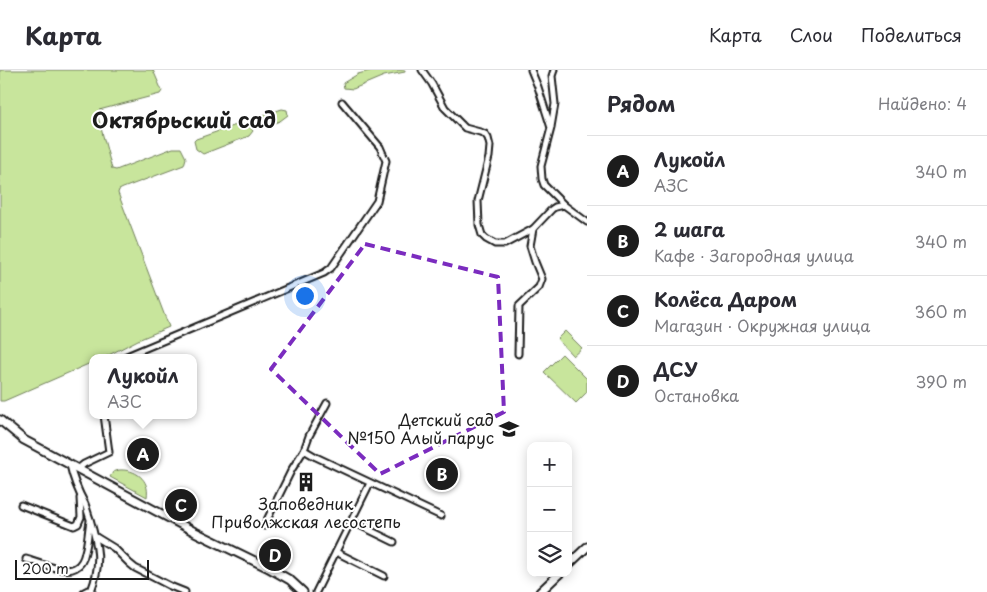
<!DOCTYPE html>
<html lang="ru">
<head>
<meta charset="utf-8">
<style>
  :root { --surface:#fff; --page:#f2f2f3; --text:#2b2b33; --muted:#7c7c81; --line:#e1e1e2; --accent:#1c1c1c }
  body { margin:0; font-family:"Playpen Sans",sans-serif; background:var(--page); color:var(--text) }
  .controls { position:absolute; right:15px; bottom:15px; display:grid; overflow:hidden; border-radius:10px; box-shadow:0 2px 12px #0003 }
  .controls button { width:45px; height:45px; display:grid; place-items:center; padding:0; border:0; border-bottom:1px solid var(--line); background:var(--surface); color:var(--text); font:25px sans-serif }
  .scale { position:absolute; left:15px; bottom:12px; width:134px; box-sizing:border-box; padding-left:5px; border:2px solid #1c1c1c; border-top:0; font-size:14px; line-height:18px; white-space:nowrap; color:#1c1c1c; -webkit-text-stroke:4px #fff; paint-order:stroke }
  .you { position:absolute; left:304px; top:225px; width:18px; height:18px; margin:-12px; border:4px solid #fff; border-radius:50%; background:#1a73e8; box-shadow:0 0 0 8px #1a73e833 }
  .badge { display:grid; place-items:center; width:32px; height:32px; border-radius:50%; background:var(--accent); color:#fff; font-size:16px; font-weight:700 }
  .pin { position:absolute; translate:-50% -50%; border:2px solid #fff; box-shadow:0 1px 5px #0006 }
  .popup { position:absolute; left:89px; top:284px; width:108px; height:65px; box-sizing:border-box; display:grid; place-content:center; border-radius:10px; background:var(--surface); filter:drop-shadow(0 1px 4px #0005); font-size:16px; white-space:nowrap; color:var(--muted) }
  .popup b { font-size:19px; color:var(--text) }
  .popup::after { content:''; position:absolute; left:50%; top:100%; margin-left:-10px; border:10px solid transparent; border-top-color:var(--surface) }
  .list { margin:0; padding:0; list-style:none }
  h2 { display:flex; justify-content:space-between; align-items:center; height:65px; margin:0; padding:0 20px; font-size:21px }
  h2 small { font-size:16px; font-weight:400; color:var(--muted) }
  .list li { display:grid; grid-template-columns:32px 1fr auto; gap:15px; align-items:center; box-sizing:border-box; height:70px; padding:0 20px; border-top:1px solid var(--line) }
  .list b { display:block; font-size:19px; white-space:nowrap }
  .list p { margin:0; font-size:16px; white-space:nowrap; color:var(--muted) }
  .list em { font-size:16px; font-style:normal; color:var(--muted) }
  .icon { flex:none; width:28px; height:28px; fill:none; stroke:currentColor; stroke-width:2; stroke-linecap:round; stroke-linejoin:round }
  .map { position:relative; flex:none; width:587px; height:522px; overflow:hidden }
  header { display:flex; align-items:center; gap:30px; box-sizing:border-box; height:70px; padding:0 25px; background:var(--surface); border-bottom:1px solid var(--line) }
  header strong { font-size:24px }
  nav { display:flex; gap:28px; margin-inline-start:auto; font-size:18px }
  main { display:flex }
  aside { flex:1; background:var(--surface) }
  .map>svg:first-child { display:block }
  .green { fill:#c8e59c; stroke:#72805c }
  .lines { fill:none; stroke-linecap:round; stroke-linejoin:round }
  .minor-casing { stroke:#1c1c1c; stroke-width:9 }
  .major-casing { stroke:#1c1c1c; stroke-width:11 }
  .minor { stroke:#fff; stroke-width:5 }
  .major { stroke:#fff; stroke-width:7 }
  .marked { fill:none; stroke:#7b2cbf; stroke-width:4; stroke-dasharray:10 6; stroke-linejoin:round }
  .labels { text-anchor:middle; stroke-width:4; stroke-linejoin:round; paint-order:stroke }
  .poi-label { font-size:16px; fill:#1c1c1c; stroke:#fff; text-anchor:end }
  .district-label { font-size:21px; font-weight:bold; fill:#1c1c1c; stroke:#fff }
</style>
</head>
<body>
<header>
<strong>Карта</strong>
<nav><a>Карта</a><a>Слои</a><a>Поделиться</a></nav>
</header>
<main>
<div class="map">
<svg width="587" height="522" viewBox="0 0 587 522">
  <rect width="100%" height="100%" fill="#fff"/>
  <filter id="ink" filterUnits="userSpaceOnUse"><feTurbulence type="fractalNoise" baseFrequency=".02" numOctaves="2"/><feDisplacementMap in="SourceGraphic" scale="10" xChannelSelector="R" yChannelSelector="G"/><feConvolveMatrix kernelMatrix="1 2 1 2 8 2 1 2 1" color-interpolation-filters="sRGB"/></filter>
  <g filter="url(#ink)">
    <!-- green -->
    <g class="green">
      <polygon points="0,0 153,0 162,21 160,24 99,40 98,47 112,99 116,100 173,78 181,78 186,88 184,95 123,118 119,120 118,123 169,257 138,270 103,288 93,288 93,292 4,331 0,331"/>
      <polygon points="373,0 405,0 405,2 384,6 353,19 344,18 343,13 358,4"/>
      <polygon points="282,39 287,40 288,45 280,51 260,58 254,54 254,50 260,46"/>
      <polygon points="239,54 249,56 253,61 249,66 203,84 196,79 194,71 196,69"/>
      <polygon points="565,261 582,278 573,286 557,269"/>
      <polygon points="562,284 587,309 587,322 576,333 544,302"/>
      <path d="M119,400c16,-1 31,9 28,27l-37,-20 3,-5z"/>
    </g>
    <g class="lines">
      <defs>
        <g id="minor">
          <polyline points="422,0 432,14 445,38 465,58 480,62 485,64 488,68 490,76 489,87 478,131 479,155 482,165 486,169 495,174 505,174 533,159 552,139 555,137 564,135"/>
          <polyline points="531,0 538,17 551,58 541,96 542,109 544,115 564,135 587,152"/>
          <polyline points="551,57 555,34 552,6 554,0"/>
          <polyline points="518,284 519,236 539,217 542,209 535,192 530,176 533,159"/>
          <polyline points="122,288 324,203 331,198 377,131 386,91 380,77 342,32"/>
          <polyline points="304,380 316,387 441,446"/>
          <path d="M70,395c3,14 8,26 15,39 2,5 3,10 5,15 8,27 12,44 1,72"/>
          <polyline points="78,399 84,394 109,382 104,345"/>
          <polyline points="21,435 74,456 78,454 81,447 80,428"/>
          <polyline points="351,451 394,472"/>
          <polyline points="264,456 292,399 304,380 309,366 327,333"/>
          <polyline points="96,467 114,478 129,493 135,498 170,516 185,522"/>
          <polyline points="336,482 384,506"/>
          <path d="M26,489c11,3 39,15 49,9 6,-3 9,-10 10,-16 3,-10 3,-21 5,-31"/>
          <polyline points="84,522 88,520 93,522"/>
          <polyline points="316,522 370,413"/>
        </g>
        <g id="major">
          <polyline points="0,350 24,370 39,378 195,462 267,497 290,510 303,522"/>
          <polyline points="568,495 587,477"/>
          <polyline points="540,522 560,503"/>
        </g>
      </defs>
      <!-- minor casing -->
      <use href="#minor" class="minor-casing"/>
      <!-- major casing -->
      <use href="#major" class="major-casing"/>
      <!-- minor -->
      <use href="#minor" class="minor"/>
      <!-- major -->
      <use href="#major" class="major"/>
    </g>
  </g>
  <!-- marked area -->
  <path class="marked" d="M365,174l133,33 6,135 -124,62 -109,-105z"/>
  <!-- icons -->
  <defs>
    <symbol id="school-bare" viewBox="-9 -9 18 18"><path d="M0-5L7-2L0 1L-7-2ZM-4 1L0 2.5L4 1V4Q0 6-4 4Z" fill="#1c1c1c" stroke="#fff" stroke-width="2.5" paint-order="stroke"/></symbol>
    <symbol id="building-bare" viewBox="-9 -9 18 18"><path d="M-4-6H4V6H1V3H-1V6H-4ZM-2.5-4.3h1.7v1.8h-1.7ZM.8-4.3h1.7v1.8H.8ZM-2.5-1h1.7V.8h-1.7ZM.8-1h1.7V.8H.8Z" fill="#1c1c1c" stroke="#fff" stroke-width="2.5" paint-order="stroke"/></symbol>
  </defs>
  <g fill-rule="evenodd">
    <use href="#school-bare" x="495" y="345" width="28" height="28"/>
    <use href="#building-bare" x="292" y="398" width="28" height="28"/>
  </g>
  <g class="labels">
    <!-- poi labels -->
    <g class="poi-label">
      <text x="494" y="356">Детский сад<tspan x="494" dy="18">№150 Алый парус</tspan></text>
      <text x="306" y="440" text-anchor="middle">Заповедник<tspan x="306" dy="18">Приволжская лесостепь</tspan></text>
    </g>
    <!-- district labels -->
    <g class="district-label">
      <text x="184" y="58">Октябрьский сад</text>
    </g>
  </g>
</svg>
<div class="controls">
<button>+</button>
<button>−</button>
<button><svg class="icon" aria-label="layers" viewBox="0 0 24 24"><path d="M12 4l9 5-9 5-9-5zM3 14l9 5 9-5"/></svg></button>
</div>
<div class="scale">200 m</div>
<div class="you"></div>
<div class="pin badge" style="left:143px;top:384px">A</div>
<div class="popup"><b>Лукойл</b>АЗС</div>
<div class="pin badge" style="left:442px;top:404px">B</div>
<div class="pin badge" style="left:181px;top:435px">C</div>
<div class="pin badge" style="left:275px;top:485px">D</div>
</div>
<aside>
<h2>Рядом<small>Найдено: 4</small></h2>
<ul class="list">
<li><span class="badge">A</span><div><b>Лукойл</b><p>АЗС</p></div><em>340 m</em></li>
<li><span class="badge">B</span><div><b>2 шага</b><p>Кафе · Загородная улица</p></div><em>340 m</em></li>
<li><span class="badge">C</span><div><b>Колёса Даром</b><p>Магазин · Окружная улица</p></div><em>360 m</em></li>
<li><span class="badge">D</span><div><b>ДСУ</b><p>Остановка</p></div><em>390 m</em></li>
</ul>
</aside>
</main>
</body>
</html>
